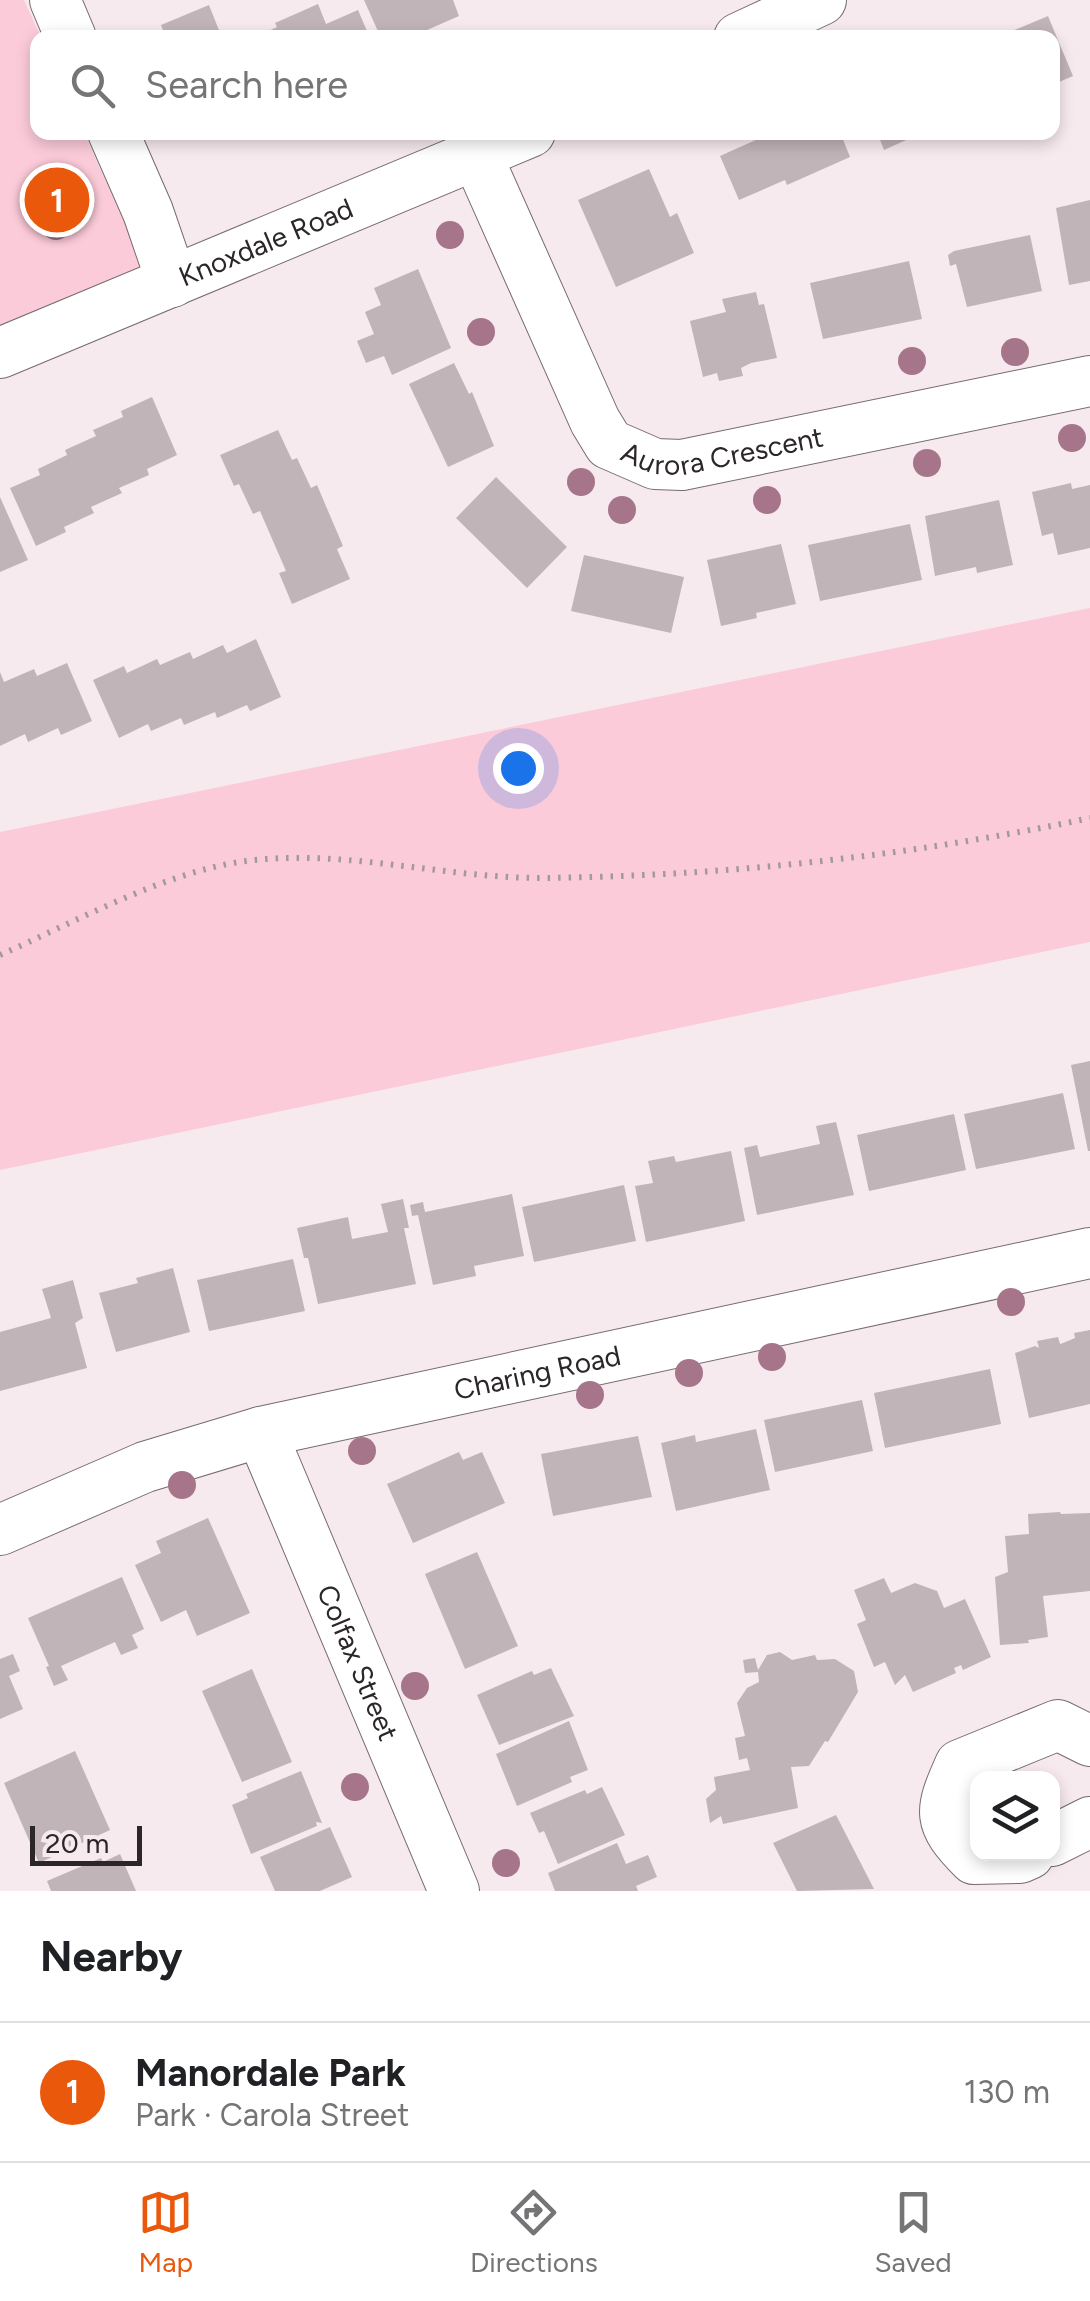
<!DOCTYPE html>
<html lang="en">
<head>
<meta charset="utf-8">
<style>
  :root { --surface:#fff; --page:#f2f2f2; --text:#202124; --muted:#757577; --line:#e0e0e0; --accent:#ea580c }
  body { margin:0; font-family:Figtree,sans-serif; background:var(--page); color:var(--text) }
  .controls { position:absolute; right:30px; bottom:30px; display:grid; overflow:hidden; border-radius:20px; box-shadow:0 5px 15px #0003 }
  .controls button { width:90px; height:90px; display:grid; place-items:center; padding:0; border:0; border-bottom:2px solid var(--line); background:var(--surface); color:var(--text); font:50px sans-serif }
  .scale { position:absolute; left:30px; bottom:25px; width:112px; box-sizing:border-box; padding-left:10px; border:5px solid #2b2627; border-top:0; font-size:28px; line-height:35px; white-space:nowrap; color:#2b2627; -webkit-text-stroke:8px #f7eaee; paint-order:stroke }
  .you { position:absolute; left:518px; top:768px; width:35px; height:35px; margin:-25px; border:8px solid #fff; border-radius:50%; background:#1a73e8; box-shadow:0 0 0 15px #1a73e833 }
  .badge { display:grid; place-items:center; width:65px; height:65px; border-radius:50%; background:var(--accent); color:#fff; font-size:32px; font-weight:700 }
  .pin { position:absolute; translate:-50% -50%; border:5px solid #fff; box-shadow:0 2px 10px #0006 }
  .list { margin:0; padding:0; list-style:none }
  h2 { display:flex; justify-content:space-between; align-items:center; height:130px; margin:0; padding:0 40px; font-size:42px }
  h2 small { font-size:32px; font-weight:400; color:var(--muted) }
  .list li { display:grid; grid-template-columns:65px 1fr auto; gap:30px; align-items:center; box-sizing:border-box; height:140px; padding:0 40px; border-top:2px solid var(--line) }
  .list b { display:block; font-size:38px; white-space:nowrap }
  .list p { margin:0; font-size:32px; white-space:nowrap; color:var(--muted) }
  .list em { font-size:32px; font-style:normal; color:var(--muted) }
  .icon { flex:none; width:55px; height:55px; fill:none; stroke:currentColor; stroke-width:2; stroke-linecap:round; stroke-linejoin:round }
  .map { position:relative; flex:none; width:1090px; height:1891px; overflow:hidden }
  .search { position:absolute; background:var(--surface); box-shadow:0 5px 15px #0003; left:30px; right:30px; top:30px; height:110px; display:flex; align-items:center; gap:25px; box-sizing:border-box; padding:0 35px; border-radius:20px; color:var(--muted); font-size:38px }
  .sheet { height:270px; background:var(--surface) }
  nav { display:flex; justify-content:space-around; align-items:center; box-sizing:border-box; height:140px; border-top:2px solid var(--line); background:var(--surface); font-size:28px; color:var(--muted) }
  nav a { display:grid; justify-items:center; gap:5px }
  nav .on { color:var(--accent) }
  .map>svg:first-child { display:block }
  .green { fill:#fccbda }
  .building { fill:#c1b4b8 }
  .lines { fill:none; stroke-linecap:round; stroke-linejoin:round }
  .minor-casing { stroke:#766b6e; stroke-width:52 }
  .path { stroke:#a3999c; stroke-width:6; stroke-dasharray:2.5 8; stroke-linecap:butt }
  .minor { stroke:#fff; stroke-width:50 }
  .tree { fill:#a6758a }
  .labels { text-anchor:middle; stroke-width:8; stroke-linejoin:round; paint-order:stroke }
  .street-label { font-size:28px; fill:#2b2627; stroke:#f7eaee }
</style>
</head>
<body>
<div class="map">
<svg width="1090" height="1891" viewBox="0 0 1090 1891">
  <rect width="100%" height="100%" fill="#f7eaee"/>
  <!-- green -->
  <g class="green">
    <polygon points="0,0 24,0 41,37 38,38 38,132 84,133 145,268 0,328"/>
    <polygon points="1090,608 1090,942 0,1170 0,832"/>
  </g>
  <!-- building -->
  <g class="building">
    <polygon points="364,0 453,0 459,16 409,38 381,38"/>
    <polygon points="318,4 326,24 358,10 370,38 254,38 277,27 275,23"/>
    <polygon points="209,5 222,38 166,38 161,25"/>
    <polygon points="1048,16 1073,76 1052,85 1052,38 1006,38 1005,34"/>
    <polygon points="762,132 840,132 850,157 787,185 785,180 739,200 720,156 758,139 756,135"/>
    <polygon points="877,132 924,132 884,150"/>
    <polygon points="649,169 670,217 677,213 694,253 616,287 578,200"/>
    <polygon points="1090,200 1090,281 1069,285 1056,208"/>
    <polygon points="1030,235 1042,291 967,307 956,264 950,266 948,255 954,251"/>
    <polygon points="909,261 922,319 823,339 810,283"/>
    <polygon points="418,269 451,348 392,375 384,356 366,363 357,341 374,334 365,312 381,305 374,288"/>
    <polygon points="756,292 759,305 764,304 777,358 751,363 741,368 743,376 719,381 717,373 703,377 690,321 726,312 722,299"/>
    <polygon points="454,363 469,394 472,392 494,446 448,467 409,384"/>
    <polygon points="152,397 177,455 147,469 149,475 119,488 122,493 91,507 94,513 64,527 66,532 36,546 10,488 40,475 38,469 67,455 65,450 96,436 93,430 123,417 121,411"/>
    <polygon points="278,430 292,460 297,458 311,488 317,485 343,546 337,549 350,579 292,604 279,573 286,571 260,511 253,514 239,484 234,486 220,455"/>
    <polygon points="496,477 567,547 527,588 456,518"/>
    <polygon points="1071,483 1072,489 1090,485 1090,548 1058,555 1053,533 1042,536 1032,492"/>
    <polygon points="0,497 28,560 0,572"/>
    <polygon points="999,500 1013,565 977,573 976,567 935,576 925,516"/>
    <polygon points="910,524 922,580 820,601 808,545"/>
    <polygon points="781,544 796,604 756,613 757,618 721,626 707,560"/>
    <polygon points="584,555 684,577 671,633 571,611"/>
    <polygon points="256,639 281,697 250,711 247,705 217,718 215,712 184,725 181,718 151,731 148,724 119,738 93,680 124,666 127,673 157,659 160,665 190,652 193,659 223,645 227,653"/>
    <polygon points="67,663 92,721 61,735 58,728 28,742 25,734 0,746 0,672 4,682 34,669 37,676"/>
    <polygon points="1090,1061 1090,1151 1088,1151 1071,1065"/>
    <polygon points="1063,1093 1075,1149 976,1169 964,1114"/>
    <polygon points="954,1114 966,1170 869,1191 857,1135"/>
    <polygon points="836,1122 854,1195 757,1215 744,1148 757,1145 760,1157 820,1144 816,1126"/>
    <polygon points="731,1151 745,1221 646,1242 635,1186 653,1183 648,1161 674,1156 676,1162"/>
    <polygon points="624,1185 636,1241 534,1262 522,1207"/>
    <polygon points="512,1194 524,1256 474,1266 476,1276 433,1285 418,1215 412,1216 410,1205 423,1202 425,1212"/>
    <polygon points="403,1199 409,1228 404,1228 416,1284 318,1304 308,1258 304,1258 297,1228 348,1217 352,1239 388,1232 381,1204"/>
    <polygon points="293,1259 305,1311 209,1331 197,1280"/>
    <polygon points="173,1268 190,1332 116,1352 99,1293 138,1283 136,1278"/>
    <polygon points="73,1280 83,1318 75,1323 87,1368 0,1391 0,1332 51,1318 42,1289"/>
    <polygon points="1090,1330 1090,1404 1029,1418 1015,1353 1035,1346 1039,1348 1037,1341 1058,1337 1060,1344 1063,1343 1075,1338 1074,1333"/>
    <polygon points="990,1369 1001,1424 885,1448 874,1393"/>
    <polygon points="862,1400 873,1451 775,1472 764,1420"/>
    <polygon points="756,1429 770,1490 676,1511 661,1443 695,1435 696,1442"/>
    <polygon points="638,1436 652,1497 553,1516 541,1454"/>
    <polygon points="459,1452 463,1460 482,1452 505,1503 413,1543 387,1484"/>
    <polygon points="1060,1512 1061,1514 1090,1513 1090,1591 1043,1596 1048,1637 1028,1640 1029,1643 1000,1645 995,1577 1008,1572 1005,1536 1029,1534 1028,1514"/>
    <polygon points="208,1518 250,1613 197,1636 186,1610 161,1622 135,1565 161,1553 156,1541"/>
    <polygon points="477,1552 518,1646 465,1669 425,1574"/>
    <polygon points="122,1577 144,1629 132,1635 138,1648 121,1655 115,1642 61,1666 68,1680 54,1686 46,1667 49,1666 28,1618"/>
    <polygon points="884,1578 891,1593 915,1583 937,1591 944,1608 965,1599 991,1657 963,1670 961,1665 954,1668 956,1673 913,1692 905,1675 895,1685 885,1662 874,1667 857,1624 866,1620 854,1590"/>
    <polygon points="780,1652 792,1660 815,1655 817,1660 835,1659 854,1671 858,1692 828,1742 825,1741 809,1766 791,1767 798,1808 723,1824 721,1816 710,1823 706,1799 716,1790 714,1777 750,1770 747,1758 739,1760 735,1738 745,1736 737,1703 747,1688 759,1682 758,1672 745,1673 743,1660 755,1658 758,1670 767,1655"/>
    <polygon points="13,1654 20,1671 9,1676 23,1709 0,1719 0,1659"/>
    <polygon points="551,1668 574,1716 499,1745 477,1695 532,1671 534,1675"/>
    <polygon points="252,1669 292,1762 242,1782 202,1691"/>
    <polygon points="569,1721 588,1770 570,1777 572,1782 517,1806 496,1754"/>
    <polygon points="75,1751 110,1830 39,1863 4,1783"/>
    <polygon points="301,1771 322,1823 316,1822 317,1826 251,1854 232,1805 248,1798 246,1794"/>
    <polygon points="602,1787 625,1835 558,1864 544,1831 539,1833 530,1813 585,1790 587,1794"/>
    <polygon points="836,1815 874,1889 797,1891 773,1843"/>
    <polygon points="330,1827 352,1877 320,1891 275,1891 260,1857"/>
    <polygon points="617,1843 626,1864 648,1855 657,1877 636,1886 638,1891 555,1891 548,1873"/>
    <polygon points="120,1854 136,1891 51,1891 47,1881 101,1858 103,1862"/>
  </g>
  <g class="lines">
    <defs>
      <g id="minor">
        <polyline points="55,0 71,38"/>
        <polyline points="739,38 821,0"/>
        <polyline points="113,132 148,212 172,282"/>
        <path id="s1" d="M477,156l118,265 14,23 46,20 27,1 408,-84"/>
        <path id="s2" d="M0,353l530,-221"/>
        <path id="s3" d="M261,1432l193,459"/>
        <path id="s4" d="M0,1530l145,-63 116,-35 829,-179"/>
        <polyline points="1052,1841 1090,1822"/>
        <path d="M1029,1854l-9,4 -46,1c-37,-37 -35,-47 -14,-94l98,-40 32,16"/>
      </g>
    </defs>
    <!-- minor casing -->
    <use href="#minor" class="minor-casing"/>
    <!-- path -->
    <path class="path" d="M0,955c73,-32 161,-81 239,-93 101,-15 202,16 302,16 185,-2 369,-22 549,-60"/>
    <!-- minor -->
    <use href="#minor" class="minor"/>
  </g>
  <!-- trees -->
  <g class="tree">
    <circle cx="56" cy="226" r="14"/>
    <circle cx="450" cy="235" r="14"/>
    <circle cx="481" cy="332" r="14"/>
    <circle cx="1015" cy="352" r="14"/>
    <circle cx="912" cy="361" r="14"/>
    <circle cx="1072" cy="438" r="14"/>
    <circle cx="927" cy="463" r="14"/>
    <circle cx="581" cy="482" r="14"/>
    <circle cx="767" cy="500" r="14"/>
    <circle cx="622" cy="510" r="14"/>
    <circle cx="1011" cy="1302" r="14"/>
    <circle cx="772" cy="1357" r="14"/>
    <circle cx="689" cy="1373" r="14"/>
    <circle cx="590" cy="1395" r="14"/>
    <circle cx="362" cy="1451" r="14"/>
    <circle cx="182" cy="1485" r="14"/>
    <circle cx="415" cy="1686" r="14"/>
    <circle cx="355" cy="1787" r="14"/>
    <circle cx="506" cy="1863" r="14"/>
  </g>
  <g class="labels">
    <!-- street labels -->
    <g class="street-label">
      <text dy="10" stroke="none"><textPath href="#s2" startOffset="288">Knoxdale Road</textPath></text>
      <text dy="10" stroke="none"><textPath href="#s1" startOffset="435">Aurora Crescent</textPath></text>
      <text dy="10" stroke="none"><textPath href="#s4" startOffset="562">Charing Road</textPath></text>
      <text dy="10" stroke="none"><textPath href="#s3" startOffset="250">Colfax Street</textPath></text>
    </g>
  </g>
</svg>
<div class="controls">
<button><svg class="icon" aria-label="layers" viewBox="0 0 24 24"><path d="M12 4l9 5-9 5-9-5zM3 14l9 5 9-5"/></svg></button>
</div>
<div class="scale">20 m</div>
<div class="you"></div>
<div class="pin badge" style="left:57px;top:200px">1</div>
<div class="search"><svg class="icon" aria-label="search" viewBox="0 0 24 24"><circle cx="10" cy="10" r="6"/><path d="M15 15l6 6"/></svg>Search here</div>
</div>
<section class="sheet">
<h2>Nearby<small></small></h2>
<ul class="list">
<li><span class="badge">1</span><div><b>Manordale Park</b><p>Park · Carola Street</p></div><em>130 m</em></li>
</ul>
</section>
<nav>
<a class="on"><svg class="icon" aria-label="map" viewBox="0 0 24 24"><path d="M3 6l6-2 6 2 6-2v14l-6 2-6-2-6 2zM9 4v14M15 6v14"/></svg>Map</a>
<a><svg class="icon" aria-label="directions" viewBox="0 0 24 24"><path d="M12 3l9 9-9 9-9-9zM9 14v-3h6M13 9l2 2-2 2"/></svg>Directions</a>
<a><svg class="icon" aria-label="saved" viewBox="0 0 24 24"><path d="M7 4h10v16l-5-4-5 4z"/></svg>Saved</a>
</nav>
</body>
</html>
